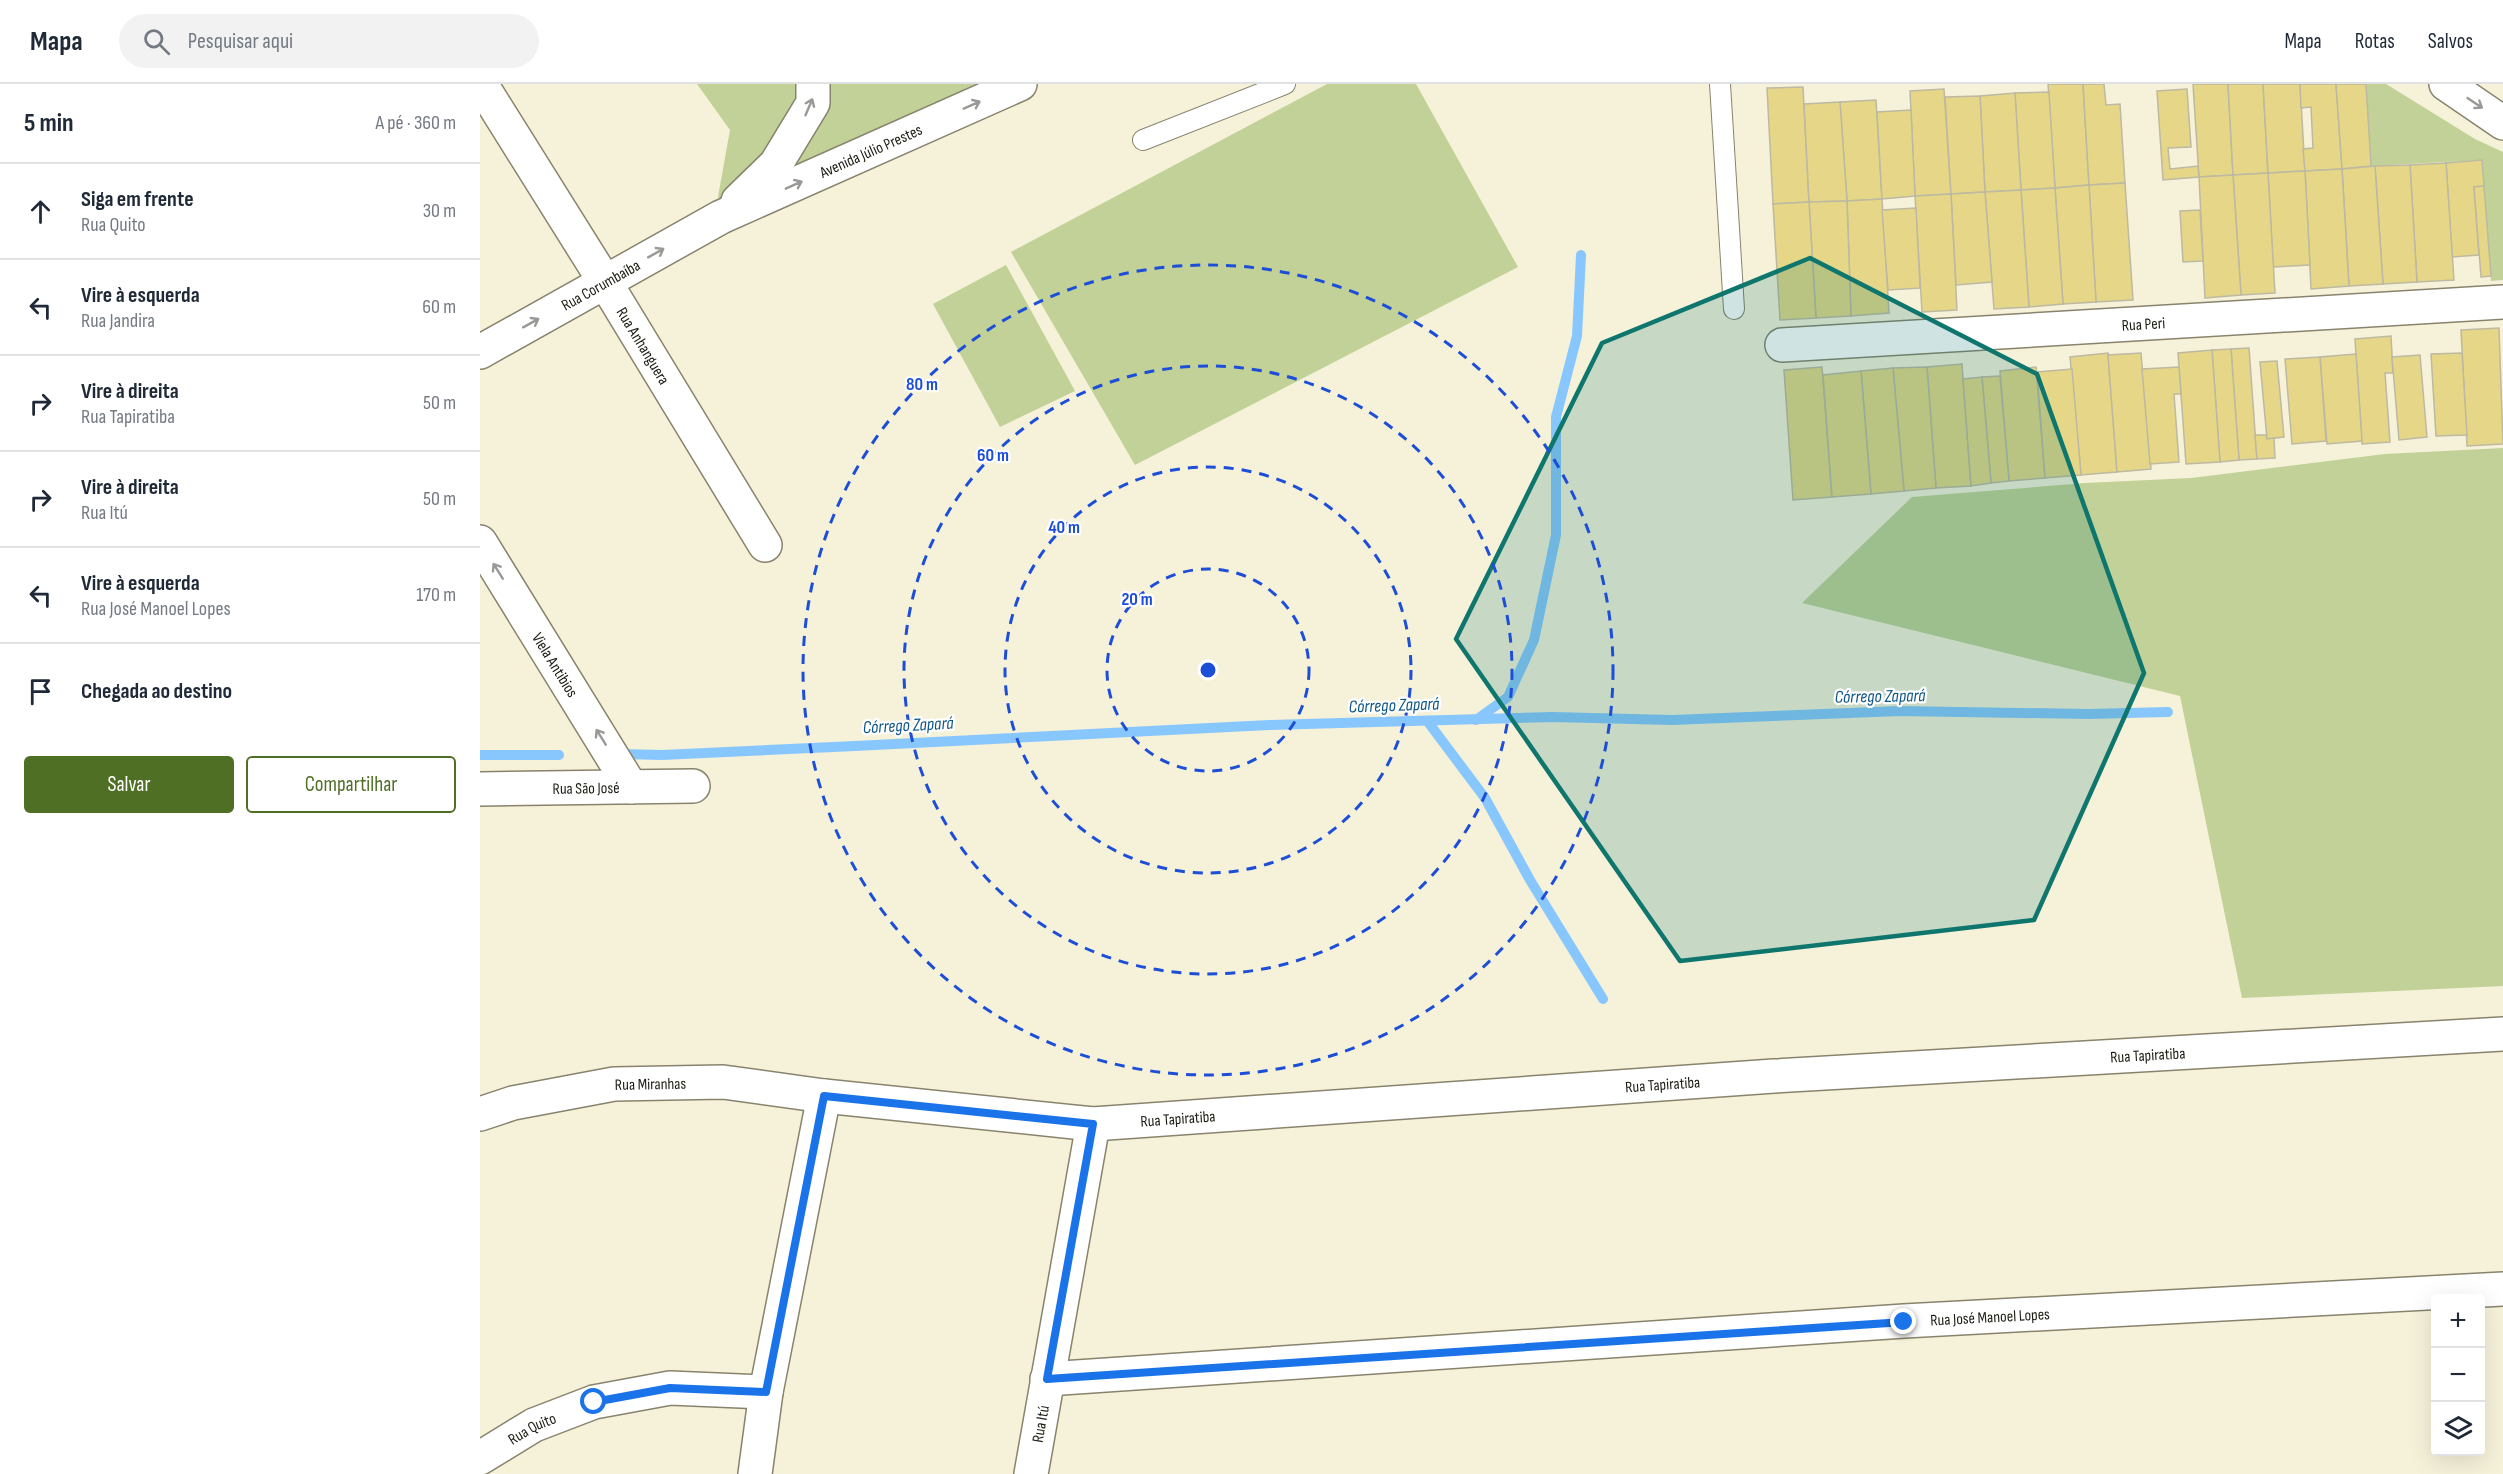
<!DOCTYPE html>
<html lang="pt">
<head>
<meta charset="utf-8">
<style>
  :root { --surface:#fff; --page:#f2f2f3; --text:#1f2937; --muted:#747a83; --line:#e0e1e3; --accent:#4f6f25 }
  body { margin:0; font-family:"Sofia Sans Condensed",sans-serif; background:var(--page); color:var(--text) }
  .controls { position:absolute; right:18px; bottom:18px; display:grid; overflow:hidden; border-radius:6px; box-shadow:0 6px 24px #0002 }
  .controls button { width:54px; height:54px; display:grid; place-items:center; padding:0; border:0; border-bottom:2px solid var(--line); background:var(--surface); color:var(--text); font:30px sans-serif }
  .stop { position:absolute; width:18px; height:18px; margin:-14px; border:4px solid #1a73e8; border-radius:50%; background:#fff }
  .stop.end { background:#1a73e8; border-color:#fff; box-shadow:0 2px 6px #0008 }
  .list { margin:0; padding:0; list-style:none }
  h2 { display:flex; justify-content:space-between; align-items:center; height:78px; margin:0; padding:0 24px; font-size:26px }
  h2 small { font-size:20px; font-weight:400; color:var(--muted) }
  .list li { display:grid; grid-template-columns:39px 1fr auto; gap:18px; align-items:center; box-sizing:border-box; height:96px; padding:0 24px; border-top:2px solid var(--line) }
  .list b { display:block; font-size:22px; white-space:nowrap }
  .list p { margin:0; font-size:20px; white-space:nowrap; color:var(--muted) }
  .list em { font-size:20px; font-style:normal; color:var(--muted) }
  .actions { display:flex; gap:12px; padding:18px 24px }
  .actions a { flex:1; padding:14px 0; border:2px solid var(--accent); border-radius:6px; text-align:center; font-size:21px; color:var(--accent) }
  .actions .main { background:var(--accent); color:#fff }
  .icon { flex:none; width:33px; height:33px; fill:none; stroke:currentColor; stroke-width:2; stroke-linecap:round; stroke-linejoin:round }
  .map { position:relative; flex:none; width:2023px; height:1390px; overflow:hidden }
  header { display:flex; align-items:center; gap:36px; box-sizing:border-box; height:84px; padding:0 30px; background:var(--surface); border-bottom:2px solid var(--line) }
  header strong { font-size:28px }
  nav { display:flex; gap:33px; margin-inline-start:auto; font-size:21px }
  .search { width:420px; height:54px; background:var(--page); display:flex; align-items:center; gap:15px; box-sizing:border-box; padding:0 21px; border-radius:33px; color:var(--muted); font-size:22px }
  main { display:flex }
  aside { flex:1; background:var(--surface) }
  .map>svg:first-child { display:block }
  .green { fill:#c1d197 }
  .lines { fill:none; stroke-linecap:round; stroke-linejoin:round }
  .stream { stroke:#88c7fe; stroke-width:10 }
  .building { fill:#e5d787; stroke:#bdb9a2; stroke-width:1.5 }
  .service-casing { stroke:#87836d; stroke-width:22 }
  .minor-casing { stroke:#87836d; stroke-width:36 }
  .secondary-casing { stroke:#87836d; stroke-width:36 }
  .service { stroke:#fff; stroke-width:20 }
  .minor { stroke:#fff; stroke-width:33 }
  .secondary { stroke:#fff; stroke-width:33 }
  .oneway { stroke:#999995 }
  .route { stroke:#1a73e8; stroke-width:8 }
  .marked { fill:#0f766e; fill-opacity:0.2; stroke:#0f766e; stroke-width:4.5; stroke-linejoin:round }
  .ring { fill:none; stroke:#1d4ed8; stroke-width:3; stroke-dasharray:10 8 }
  .labels { text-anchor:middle; stroke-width:4.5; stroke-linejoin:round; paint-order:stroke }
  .street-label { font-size:16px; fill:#1d1c13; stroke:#fff }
  .water-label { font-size:18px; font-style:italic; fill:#0f5789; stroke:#fff }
  .centre { fill:#1d4ed8; stroke:#fff; stroke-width:3 }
  .ring-label { font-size:18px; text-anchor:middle; font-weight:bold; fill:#1d4ed8; stroke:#fff; stroke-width:4.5; stroke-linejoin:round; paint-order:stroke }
</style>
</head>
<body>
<header>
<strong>Mapa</strong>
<div class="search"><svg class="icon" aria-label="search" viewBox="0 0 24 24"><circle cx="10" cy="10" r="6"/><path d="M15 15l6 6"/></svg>Pesquisar aqui</div>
<nav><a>Mapa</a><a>Rotas</a><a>Salvos</a></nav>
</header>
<main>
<aside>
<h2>5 min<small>A pé · 360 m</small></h2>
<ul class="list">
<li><svg class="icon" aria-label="ahead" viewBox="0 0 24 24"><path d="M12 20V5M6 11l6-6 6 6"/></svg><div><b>Siga em frente</b><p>Rua Quito</p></div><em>30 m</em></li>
<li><svg class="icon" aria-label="left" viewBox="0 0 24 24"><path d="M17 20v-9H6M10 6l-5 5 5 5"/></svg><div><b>Vire à esquerda</b><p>Rua Jandira</p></div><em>60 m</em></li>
<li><svg class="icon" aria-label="right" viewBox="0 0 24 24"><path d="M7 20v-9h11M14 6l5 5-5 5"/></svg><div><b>Vire à direita</b><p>Rua Tapiratiba</p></div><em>50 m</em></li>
<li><svg class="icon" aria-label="right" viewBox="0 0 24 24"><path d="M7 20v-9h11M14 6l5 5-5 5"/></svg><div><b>Vire à direita</b><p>Rua Itú</p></div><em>50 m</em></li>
<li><svg class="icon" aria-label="left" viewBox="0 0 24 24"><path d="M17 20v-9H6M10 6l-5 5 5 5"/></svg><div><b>Vire à esquerda</b><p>Rua José Manoel Lopes</p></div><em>170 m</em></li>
<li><svg class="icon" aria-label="arrive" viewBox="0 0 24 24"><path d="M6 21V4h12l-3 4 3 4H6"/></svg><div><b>Chegada ao destino</b></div></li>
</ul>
<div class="actions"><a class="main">Salvar</a><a>Compartilhar</a></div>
</aside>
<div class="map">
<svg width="2023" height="1390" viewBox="0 0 2023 1390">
  <rect width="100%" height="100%" fill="#f6f2da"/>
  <!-- green -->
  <g class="green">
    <polygon points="217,0 497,0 243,123 238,113 250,46"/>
    <polygon points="847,0 936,0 1038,183 655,381 531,168"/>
    <polygon points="1886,0 1906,0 1995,55 2023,68 2023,196 2011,197 2002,76 1891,82"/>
    <polygon points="526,181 595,307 520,343 453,220"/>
    <polygon points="2023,364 2023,902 1762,914 1700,612 1322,519 1432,413 1605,399 1711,394 1905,370"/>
  </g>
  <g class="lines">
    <!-- stream -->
    <g class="stream">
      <polyline points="996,636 1028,613 1054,556 1076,451 1076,333 1097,252 1101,171"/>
      <polyline points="948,638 1005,714 1050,796 1123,915"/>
      <polyline points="141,670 182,671 375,662 789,641 1073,633 1192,636 1420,627 1608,630 1688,628"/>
      <polyline points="0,671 79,671"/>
    </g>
  </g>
  <!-- building -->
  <g class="building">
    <polygon points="1568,0 1603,0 1609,101 1575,104"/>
    <polygon points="1603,0 1624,0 1626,21 1640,20 1645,99 1609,101"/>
    <polygon points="1713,0 1748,0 1753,91 1719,93"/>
    <polygon points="1748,0 1783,0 1788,89 1753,91"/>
    <polygon points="1783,0 1820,0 1825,87 1788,89"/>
    <polygon points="1820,0 1856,0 1862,85 1825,87 1823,65 1833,64 1831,23 1821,24"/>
    <polygon points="1856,0 1886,0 1891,82 1862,85"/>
    <polygon points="1323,3 1329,118 1293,120 1287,4"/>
    <polygon points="1464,5 1471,110 1435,112 1430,7"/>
    <polygon points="1707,5 1711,63 1688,64 1690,85 1718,82 1719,93 1683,96 1677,7"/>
    <polygon points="1569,8 1575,104 1541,106 1535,9"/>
    <polygon points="1535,9 1541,106 1505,108 1500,12"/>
    <polygon points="1500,12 1505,108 1471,110 1465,13"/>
    <polygon points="1396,16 1402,115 1367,117 1360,18"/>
    <polygon points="1360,18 1367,117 1329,118 1324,20"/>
    <polygon points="1431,26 1435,112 1402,115 1397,28"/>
    <polygon points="2002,76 2004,102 1994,103 1999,171 1972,173 1966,79"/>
    <polygon points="1966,79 1974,196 1937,198 1930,81"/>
    <polygon points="1930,81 1937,198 1903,200 1895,82"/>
    <polygon points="1895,82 1903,200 1869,202 1862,85"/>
    <polygon points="1862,85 1869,202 1831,205 1825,87"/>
    <polygon points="1825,87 1830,181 1793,183 1788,89"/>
    <polygon points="1788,89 1795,209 1761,211 1753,91"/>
    <polygon points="1753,91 1761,211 1725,214 1719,93"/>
    <polygon points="1645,99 1653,216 1616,218 1609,101"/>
    <polygon points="1609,101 1616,218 1583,220 1575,104"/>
    <polygon points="2004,102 2011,192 2001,193 1994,103"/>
    <polygon points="1575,104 1583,220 1549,223 1541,106"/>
    <polygon points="1541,106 1549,223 1514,225 1505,108"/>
    <polygon points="1505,108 1512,198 1476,201 1471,110"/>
    <polygon points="1471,110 1477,226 1442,228 1435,112"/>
    <polygon points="1402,115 1409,229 1371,232 1367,117"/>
    <polygon points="1367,117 1371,232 1336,234 1329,118"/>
    <polygon points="1329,118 1336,234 1300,236 1293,120"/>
    <polygon points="1436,124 1440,204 1408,206 1402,126"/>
    <polygon points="1720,126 1723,177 1703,178 1700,127"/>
    <polygon points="2019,244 2023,360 1987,362 1981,246"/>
    <polygon points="1911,252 1913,289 1905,289 1910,358 1882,360 1875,255"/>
    <polygon points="1769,264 1777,375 1759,376 1751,265"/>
    <polygon points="1751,265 1759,376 1740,378 1732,266"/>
    <polygon points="1732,266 1740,378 1706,380 1698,269"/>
    <polygon points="1628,269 1637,388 1601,391 1590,273"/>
    <polygon points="1661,269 1671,385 1637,388 1628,271"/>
    <polygon points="1982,269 1987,351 1956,352 1951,270"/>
    <polygon points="1876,270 1882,357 1847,360 1840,273"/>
    <polygon points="1940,271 1947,353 1919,356 1912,273"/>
    <polygon points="1840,273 1846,357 1812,360 1805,275"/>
    <polygon points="1797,277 1804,353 1787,355 1780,278"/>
    <polygon points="1482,280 1491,402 1456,404 1447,283"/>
    <polygon points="1342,283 1352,413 1313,416 1304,286"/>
    <polygon points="1447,283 1456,404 1424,407 1413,284"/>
    <polygon points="1556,283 1565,394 1529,397 1520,287"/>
    <polygon points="1699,283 1701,310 1694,310 1699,378 1670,380 1662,285"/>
    <polygon points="1413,284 1424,407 1391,410 1381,287"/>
    <polygon points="1592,285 1601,391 1565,394 1557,288"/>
    <polygon points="1381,287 1391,410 1352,413 1343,291"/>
    <polygon points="1520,292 1529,397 1511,399 1502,293"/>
    <polygon points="1502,293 1511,399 1491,402 1483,295"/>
    <polygon points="1775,351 1786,351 1787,355 1794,354 1795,374 1777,375"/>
  </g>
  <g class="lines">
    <defs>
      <g id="service">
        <polyline points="1240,0 1254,225"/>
        <polyline points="663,56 805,0"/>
      </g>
      <g id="minor">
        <path id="s1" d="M1,0l124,198 160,263"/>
        <path id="s2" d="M1302,261l721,-43"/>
        <path id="s3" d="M0,458l151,245"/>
        <path id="s4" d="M0,705l213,-3"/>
        <path id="s5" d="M0,1030l33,-11 101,-19 109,-2 101,14 269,28 681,-48 729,-42"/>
        <path id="s6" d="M567,1295l857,-58 599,-32"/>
        <path id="s7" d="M0,1374l54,-33 60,-23 76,-14 96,4"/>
        <polyline points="275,1390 286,1308 344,1012"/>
        <path id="s8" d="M551,1390l62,-350"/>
      </g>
      <g id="secondary">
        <polyline points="1966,0 2023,39"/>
        <polyline points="258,117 296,80 333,19 333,0"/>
        <path id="s9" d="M0,268l241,-135 299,-133"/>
      </g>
    </defs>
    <!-- service casing -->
    <use href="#service" class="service-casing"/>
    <!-- minor casing -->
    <use href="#minor" class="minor-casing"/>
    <!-- secondary casing -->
    <use href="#secondary" class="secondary-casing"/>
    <!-- service -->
    <use href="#service" class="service"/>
    <!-- minor -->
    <use href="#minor" class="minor"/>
    <!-- secondary -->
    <use href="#secondary" class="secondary"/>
  </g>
  <!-- one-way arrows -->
  <defs><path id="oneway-shaft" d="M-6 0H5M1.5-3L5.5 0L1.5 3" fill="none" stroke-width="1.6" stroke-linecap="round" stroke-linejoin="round" transform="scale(1.5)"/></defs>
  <g class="oneway">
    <use href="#oneway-shaft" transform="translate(1995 19) rotate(34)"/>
    <use href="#oneway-shaft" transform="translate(492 21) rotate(-24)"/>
    <use href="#oneway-shaft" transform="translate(329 23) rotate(-67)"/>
    <use href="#oneway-shaft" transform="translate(314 101) rotate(-24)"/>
    <use href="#oneway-shaft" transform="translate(176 169) rotate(-29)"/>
    <use href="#oneway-shaft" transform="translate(51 239) rotate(-29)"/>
    <use href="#oneway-shaft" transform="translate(18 487) rotate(-122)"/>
    <use href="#oneway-shaft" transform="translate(121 653) rotate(-122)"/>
  </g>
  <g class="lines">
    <!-- route -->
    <polyline class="route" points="114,1318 190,1304 286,1308 344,1012 613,1040 567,1295 1424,1238"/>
  </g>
  <!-- marked area -->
  <path class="marked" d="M1330,174l227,116 107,299 -110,247 -354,41 -224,-322 146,-296z"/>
  <!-- distance rings -->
  <g class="ring">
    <circle cx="728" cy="586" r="101"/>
    <circle cx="728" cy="586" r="203"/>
    <circle cx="728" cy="586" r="304"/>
    <circle cx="728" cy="586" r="405"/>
  </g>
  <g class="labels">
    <!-- street labels -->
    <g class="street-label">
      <text dy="6" stroke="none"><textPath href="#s9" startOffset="440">Avenida Júlio Prestes</textPath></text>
      <text dy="6" stroke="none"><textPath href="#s9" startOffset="138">Rua Corumbaíba</textPath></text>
      <text dy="6" stroke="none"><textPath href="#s2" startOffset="362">Rua Peri</textPath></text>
      <text dy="6" stroke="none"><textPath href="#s1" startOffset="308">Rua Anhanguera</textPath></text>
      <text dy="6" stroke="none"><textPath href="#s3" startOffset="144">Viela Antibios</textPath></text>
      <text dy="6" stroke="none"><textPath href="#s4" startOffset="106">Rua São José</textPath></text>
      <text dy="6" stroke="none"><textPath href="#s5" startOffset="1676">Rua Tapiratiba</textPath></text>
      <text dy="6" stroke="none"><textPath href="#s5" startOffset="1190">Rua Tapiratiba</textPath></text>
      <text dy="6" stroke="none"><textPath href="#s5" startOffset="174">Rua Miranhas</textPath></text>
      <text dy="6" stroke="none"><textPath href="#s5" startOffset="704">Rua Tapiratiba</textPath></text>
      <text dy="6" stroke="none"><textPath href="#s6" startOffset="945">Rua José Manoel Lopes</textPath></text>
      <text dy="6" stroke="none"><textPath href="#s8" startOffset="51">Rua Itú</textPath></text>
      <text dy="6" stroke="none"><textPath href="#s7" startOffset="60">Rua Quito</textPath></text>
    </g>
    <!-- water labels -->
    <g class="water-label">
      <text transform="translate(1400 612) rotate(-1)" y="6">Córrego Zapará</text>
      <text transform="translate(914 621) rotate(-2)" y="6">Córrego Zapará</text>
      <text transform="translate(428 641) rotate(-3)" y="6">Córrego Zapará</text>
    </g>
  </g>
  <circle cx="728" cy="586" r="9" class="centre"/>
  <g class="ring-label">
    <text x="442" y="306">80 m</text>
    <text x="513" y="377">60 m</text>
    <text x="584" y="449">40 m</text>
    <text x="657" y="521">20 m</text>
  </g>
</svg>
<div class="controls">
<button>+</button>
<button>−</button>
<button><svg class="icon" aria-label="layers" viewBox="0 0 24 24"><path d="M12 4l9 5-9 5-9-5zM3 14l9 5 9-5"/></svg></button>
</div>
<div class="stop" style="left:114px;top:1318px"></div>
<div class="stop end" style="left:1424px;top:1238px"></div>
</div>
</main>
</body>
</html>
